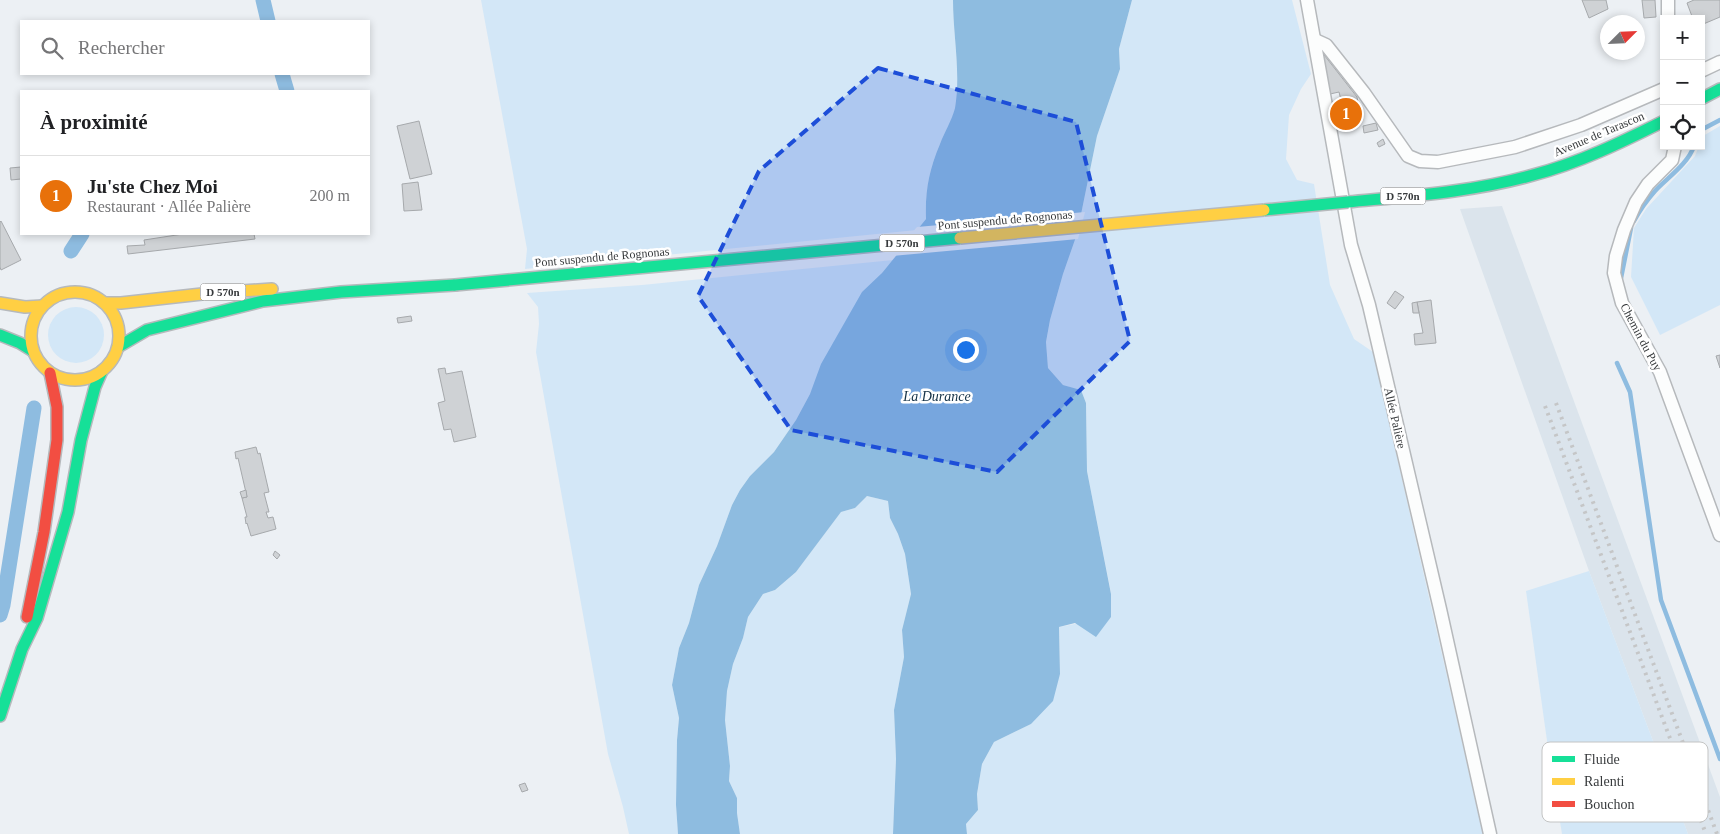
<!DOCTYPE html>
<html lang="fr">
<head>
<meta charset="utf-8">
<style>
  :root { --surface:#fff; --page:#f2f2f2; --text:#202124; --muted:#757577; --line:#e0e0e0; --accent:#b45309 }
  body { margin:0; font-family:"Times New Roman",serif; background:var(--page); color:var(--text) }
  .controls { position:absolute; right:15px; top:15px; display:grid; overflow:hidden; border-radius:0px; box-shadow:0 2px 8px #0003 }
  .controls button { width:45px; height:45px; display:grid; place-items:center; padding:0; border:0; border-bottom:1px solid var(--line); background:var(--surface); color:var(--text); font:25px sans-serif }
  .compass { position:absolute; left:1600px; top:15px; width:45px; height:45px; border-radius:50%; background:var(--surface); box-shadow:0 2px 8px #0003; rotate:66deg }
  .you { position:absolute; left:965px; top:349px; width:18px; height:18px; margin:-12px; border:4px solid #fff; border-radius:50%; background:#1a73e8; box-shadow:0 0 0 8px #1a73e833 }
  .badge { display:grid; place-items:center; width:32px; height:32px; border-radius:50%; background:var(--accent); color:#fff; font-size:16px; font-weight:700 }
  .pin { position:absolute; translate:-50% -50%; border:2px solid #fff; box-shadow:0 1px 5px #0006 }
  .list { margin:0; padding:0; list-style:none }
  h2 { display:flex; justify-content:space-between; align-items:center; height:65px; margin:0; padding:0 20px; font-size:21px }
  h2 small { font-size:16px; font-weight:400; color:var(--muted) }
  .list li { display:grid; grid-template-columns:32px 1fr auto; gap:15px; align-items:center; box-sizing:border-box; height:80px; padding:0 20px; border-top:1px solid var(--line) }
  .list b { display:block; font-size:19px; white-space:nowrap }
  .list p { margin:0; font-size:16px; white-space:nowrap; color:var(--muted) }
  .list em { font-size:16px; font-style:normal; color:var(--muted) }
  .icon { flex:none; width:28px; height:28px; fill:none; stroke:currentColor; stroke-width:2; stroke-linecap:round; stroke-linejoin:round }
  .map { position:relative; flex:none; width:1720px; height:834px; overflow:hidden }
  .search { position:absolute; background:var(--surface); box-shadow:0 2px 8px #0003; left:20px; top:20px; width:350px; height:55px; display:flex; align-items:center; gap:12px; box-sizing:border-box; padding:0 18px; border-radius:0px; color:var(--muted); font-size:19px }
  .panel { position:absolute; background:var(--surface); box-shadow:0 2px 8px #0003; left:20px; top:90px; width:350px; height:145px; border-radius:0px }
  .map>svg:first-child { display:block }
  .built { fill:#dbe4ec }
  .green { fill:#d3e7f7 }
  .water { fill:#8ebce0 }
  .pier { fill:#ecf0f4 }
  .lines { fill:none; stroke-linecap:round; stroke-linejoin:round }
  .stream { stroke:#8ebce0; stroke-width:4.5 }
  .canal { stroke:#8ebce0; stroke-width:15 }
  .building { fill:#cfd2d5; stroke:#a6a9ac }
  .street-casing { stroke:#b6b9bc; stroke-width:15 }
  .fast-casing { stroke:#b6b9bc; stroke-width:14 }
  .slow-casing { stroke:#b6b9bc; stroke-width:14 }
  .jam-casing { stroke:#b6b9bc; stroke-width:14 }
  .street { stroke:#fcfdfd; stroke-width:12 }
  .fast { stroke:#16e098; stroke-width:11 }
  .slow { stroke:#ffcf43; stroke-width:11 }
  .jam { stroke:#f24e42; stroke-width:11 }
  .rail { stroke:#c5c6c7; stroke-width:4; stroke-dasharray:2.5 5; stroke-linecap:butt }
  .fast-bridge-casing { stroke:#b6b9bc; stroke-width:14; stroke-linecap:butt }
  .slow-bridge-casing { stroke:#b6b9bc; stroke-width:14; stroke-linecap:butt }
  .fast-bridge { stroke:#16e098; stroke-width:11 }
  .slow-bridge { stroke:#ffcf43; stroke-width:11 }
  .marked { fill:#1d4ed8; fill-opacity:0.2; stroke:#1d4ed8; stroke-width:4; stroke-dasharray:10 6; stroke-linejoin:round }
  .labels { text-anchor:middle; stroke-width:5; stroke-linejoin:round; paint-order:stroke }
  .shield { fill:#fff; stroke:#737576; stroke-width:1 }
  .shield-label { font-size:11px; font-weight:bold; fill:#373a3c }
  .street-label { font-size:12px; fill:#373a3c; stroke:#fff }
  .water-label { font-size:14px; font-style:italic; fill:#153247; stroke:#fff }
  .key { fill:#fff; stroke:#c3c4c4; stroke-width:1 }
  .key-label { font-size:14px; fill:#373a3c }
</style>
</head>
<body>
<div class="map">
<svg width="1720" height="834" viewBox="0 0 1720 834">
  <rect width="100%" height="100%" fill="#ecf0f4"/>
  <!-- built -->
  <polygon class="built" points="1502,206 1720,797 1720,834 1688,834 1589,571 1460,209"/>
  <!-- green -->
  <g class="green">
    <path d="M481,0h472c0,36 8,72 2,108 -2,12 -11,25 -15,36 -11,26 -15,47 -14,75l-9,11 -392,39 2,-20z"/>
    <polygon points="1132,0 1292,0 1311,74 1301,89 1289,115 1286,159 1297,180 1314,184 1330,285 1354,339 1373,352 1483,834 967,834 966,824 978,810 977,794 982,764 994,742 1031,724 1060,674 1059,627 1111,617 1111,593 1087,471 1086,403 1081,390 1063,385 1048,368 1046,342 1050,320 1063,274 1077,234 1097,136 1120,69 1119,49"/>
    <polygon points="1720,126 1720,305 1660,335 1631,277 1634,228 1646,209 1695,156 1699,146 1701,146 1703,136"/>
    <polygon points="893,260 882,273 810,394 796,420 774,452 750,476 740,490 732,505 717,546 699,585 689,623 679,648 672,685 679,718 677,740 676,805 678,834 629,834 623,807 608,754 536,352 539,324 538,307 527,293 642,285"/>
    <circle cx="76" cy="335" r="28"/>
    <polygon points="867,496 888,501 890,518 898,534 905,554 911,594 902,630 904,657 894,710 896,759 893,834 740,834 737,813 737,798 729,781 730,766 725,720 727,691 733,664 743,638 748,617 763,594 775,590 796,572 841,512 855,508"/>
    <polygon points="1589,571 1688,834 1562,834 1548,748 1526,591"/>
  </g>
  <!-- water -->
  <path class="water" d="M953,0h179l-13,49 1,20 -23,67 -20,98 -14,40 -13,46 -4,22 2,26 15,17 18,5 5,13 1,68 24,123v23l-15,20 -21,-14 -16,4 1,47 -7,27 -22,23 -37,18 -12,22 -5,30 1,16 -12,14 1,10h-74l3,-75 -2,-49 10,-53 -2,-27 9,-36 -6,-40 -7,-20 -8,-16 -2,-17 -21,-5 -12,12 -14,4 -45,60 -21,18 -12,4 -15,23 -5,21 -10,26 -6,27 -2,29 5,46 -1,15 8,17v15l3,21h-62l-2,-29 1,-65 2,-22 -7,-33 7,-37 10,-25 10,-38 18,-39 15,-41 8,-15 10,-14 24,-24 22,-32 14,-26 11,-30 41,-72 20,-19 44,-54c-1,-28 3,-49 14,-75 4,-11 12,-24 15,-36 6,-36 -2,-72 -2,-108z"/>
  <!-- pier -->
  <polygon class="pier" points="1085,212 1078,239 892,256 917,227"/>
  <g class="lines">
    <!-- stream -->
    <g class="stream">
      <polyline points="1701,130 1720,120"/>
      <path d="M1634,221c6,-11 13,-21 21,-30 12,-13 33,-27 39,-45"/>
      <polyline points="1621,278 1631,228"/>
      <polyline points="1617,363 1630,392 1661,600 1720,759"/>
    </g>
    <!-- canal -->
    <g class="canal">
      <polyline points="263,0 268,21"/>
      <polyline points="282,74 287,91"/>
      <polyline points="71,251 82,234"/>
      <polyline points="0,615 3,605 34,408"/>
    </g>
  </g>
  <!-- building -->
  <g class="building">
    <polygon points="1582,0 1606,0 1608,9 1589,18"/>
    <polygon points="1642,0 1655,0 1656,17 1644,18"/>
    <polygon points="1694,0 1720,0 1720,17 1701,25 1701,19 1693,19 1687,3"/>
    <polygon points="1321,51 1357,97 1361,119 1336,125 1332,102 1341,100 1339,92 1330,94"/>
    <polygon points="419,121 432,174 410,179 397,126"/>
    <polygon points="1376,123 1378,130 1364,133 1363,126"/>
    <polygon points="1383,139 1385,144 1379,147 1377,143"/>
    <polygon points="21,167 21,179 11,180 10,168"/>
    <polygon points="418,182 422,210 404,211 402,184"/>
    <polygon points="1,221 21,260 1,270 0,267 0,222"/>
    <polygon points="183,234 254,234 255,239 128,254 127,246 145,245 144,240"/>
    <polygon points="1395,291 1404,297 1395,309 1387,303"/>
    <polygon points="1431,300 1436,343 1415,345 1414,334 1423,333 1417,302"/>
    <polygon points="1417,302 1419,313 1413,313 1412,303"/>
    <polygon points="411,316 412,321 398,323 397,318"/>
    <polygon points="1720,355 1720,368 1716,356"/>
    <polygon points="445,368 446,374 462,371 476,437 454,442 451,429 444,430 438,403 445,401 438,369"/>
    <polygon points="256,447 258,454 260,453 269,492 264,493 269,512 266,512 268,518 273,517 276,529 251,536 247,523 246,524 245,517 247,517 242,498 247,497 238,458 236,459 235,452"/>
    <polygon points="246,490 247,497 242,498 240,492"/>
    <polygon points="275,551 280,555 277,559 273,555"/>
    <polygon points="525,783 528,790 522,792 519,785"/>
  </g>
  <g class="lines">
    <defs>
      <g id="street">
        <polyline points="1307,0 1351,245 1369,305 1440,609 1490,834"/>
        <polyline points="1668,0 1668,19"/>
        <polyline points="1315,40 1326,45 1364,93 1408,156 1420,161 1438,162 1515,147 1581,125 1664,89"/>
        <polyline points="1701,71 1720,62"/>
        <polyline points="1675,146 1672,160 1648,184 1636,202 1624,230 1616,256 1614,273 1622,303 1660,372 1720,535"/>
      </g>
      <g id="fast">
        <polyline points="1701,99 1720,89"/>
        <path d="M1348,202c62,-6 125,-10 185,-27 46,-12 89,-33 131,-54"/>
        <polyline points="0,335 20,343 33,351"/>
        <polyline points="118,347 147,330 263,301 341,292 455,285"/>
        <polyline points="0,716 22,649 37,618 68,512 81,440 95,387 102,371"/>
      </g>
      <g id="slow">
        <circle cx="75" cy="336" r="44"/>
        <polyline points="0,303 25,307 42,306"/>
        <polyline points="105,303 121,303 211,293 272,289"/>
      </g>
      <polyline id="jam" points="27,617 44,532 57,440 57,407 50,373"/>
    </defs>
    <!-- street casing -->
    <use href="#street" class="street-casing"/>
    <!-- fast casing -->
    <use href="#fast" class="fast-casing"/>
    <!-- slow casing -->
    <use href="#slow" class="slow-casing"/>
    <!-- jam casing -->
    <use href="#jam" class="jam-casing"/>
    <!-- street -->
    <use href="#street" class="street"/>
    <!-- fast -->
    <use href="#fast" class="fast"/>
    <!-- slow -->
    <use href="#slow" class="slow"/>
    <!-- jam -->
    <use href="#jam" class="jam"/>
    <!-- rail -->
    <g class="rail">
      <polyline points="1556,403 1717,834"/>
      <polyline points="1545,406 1706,834"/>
    </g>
    <defs>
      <g id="fast-bridge">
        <polyline points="1264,210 1348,202"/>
        <polyline points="455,285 960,238"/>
      </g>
      <polyline id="slow-bridge" points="960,238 1264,210"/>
    </defs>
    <!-- fast-bridge casing -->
    <use href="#fast-bridge" class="fast-bridge-casing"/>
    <!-- slow-bridge casing -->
    <use href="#slow-bridge" class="slow-bridge-casing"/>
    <!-- fast-bridge -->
    <use href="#fast-bridge" class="fast-bridge"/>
    <!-- slow-bridge -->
    <use href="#slow-bridge" class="slow-bridge"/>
  </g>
  <!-- marked area -->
  <path class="marked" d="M878,68l198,54 54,219 -133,131 -206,-42 -93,-134 61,-125z"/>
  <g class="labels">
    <!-- shield labels -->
    <g class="shield">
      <rect x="1380.5" y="187.5" width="45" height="17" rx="4"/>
      <rect x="879.5" y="234.5" width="45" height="17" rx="4"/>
      <rect x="200.5" y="283.5" width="45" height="17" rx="4"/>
    </g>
    <g class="shield-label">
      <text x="1403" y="200">D 570n</text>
      <text x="902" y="247">D 570n</text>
      <text x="223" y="296">D 570n</text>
    </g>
    <!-- street labels -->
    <g class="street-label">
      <text transform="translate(1599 134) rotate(-23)" y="4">Avenue de Tarascon</text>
      <text transform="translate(1005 220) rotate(-5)" y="4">Pont suspendu de Rognonas</text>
      <text transform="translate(602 257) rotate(-5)" y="4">Pont suspendu de Rognonas</text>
      <text transform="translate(1641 337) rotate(62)" y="4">Chemin du Puy</text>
      <text transform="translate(1395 418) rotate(77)" y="4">Allée Palière</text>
    </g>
    <!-- water labels -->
    <g class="water-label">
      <text x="937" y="401">La Durance</text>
    </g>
  </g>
  <!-- legend -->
  <rect x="1542" y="742" width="166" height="80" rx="8" class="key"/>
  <rect x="1552" y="756" width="23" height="6" fill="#16e098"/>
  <rect x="1552" y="778" width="23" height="7" fill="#ffcf43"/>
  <rect x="1552" y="801" width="23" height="6" fill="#f24e42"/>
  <g class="key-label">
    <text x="1584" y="764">Fluide</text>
    <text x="1584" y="786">Ralenti</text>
    <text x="1584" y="809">Bouchon</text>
  </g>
</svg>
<div class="controls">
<button>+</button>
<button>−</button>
<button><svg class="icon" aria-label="locate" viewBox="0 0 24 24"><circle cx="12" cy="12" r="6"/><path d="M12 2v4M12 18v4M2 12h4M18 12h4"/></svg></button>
</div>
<svg class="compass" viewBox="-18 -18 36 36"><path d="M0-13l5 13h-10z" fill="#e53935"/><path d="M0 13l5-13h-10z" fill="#757577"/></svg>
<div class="you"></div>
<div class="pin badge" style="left:1346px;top:114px;background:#e8710a">1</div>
<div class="search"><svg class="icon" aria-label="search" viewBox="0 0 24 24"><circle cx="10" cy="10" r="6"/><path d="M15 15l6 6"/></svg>Rechercher</div>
<section class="panel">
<h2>À proximité<small></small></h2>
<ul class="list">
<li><span class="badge" style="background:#e8710a">1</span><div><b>Ju'ste Chez Moi</b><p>Restaurant · Allée Palière</p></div><em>200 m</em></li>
</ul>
</section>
</div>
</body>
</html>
